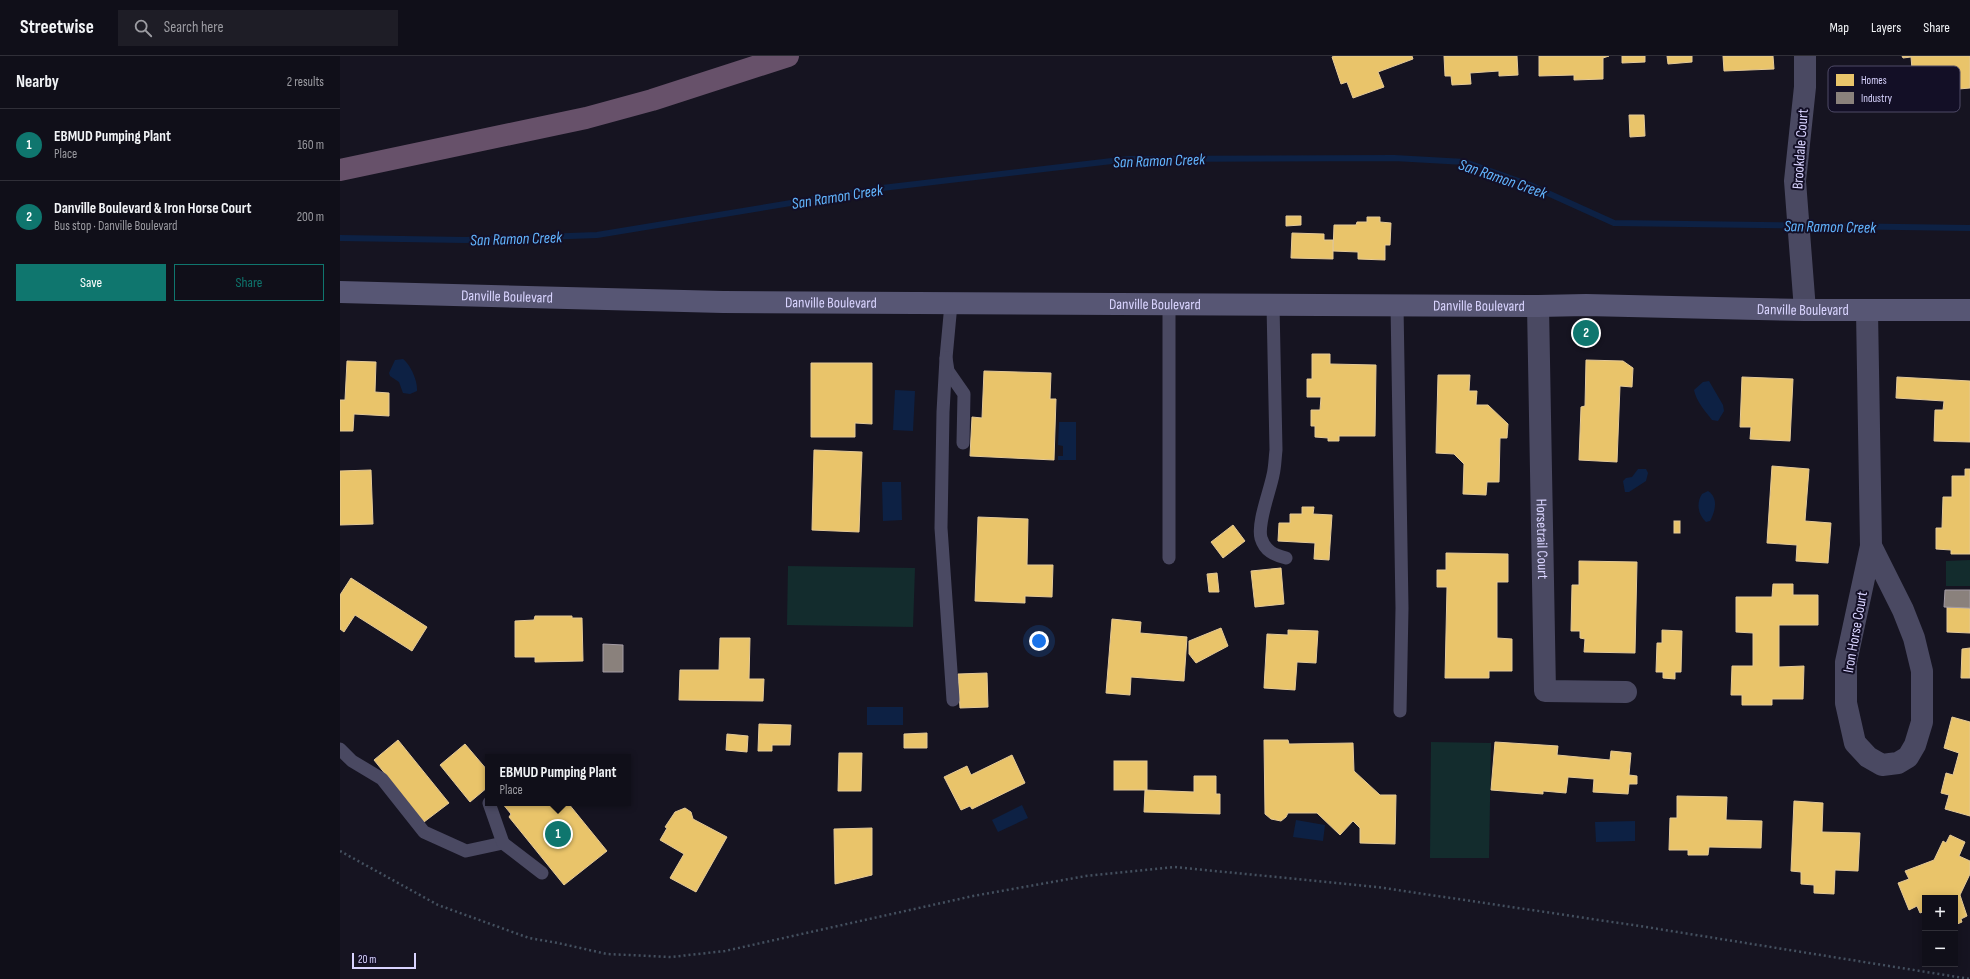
<!DOCTYPE html>
<html lang="en">
<head>
<meta charset="utf-8">
<style>
  :root { --surface:#100f19; --page:#1e1d26; --text:#f1f3f6; --muted:#9c9ca2; --line:#302f38; --accent:#0f766e }
  body { margin:0; font-family:"Sofia Sans Condensed",sans-serif; background:var(--page); color:var(--text) }
  .controls { position:absolute; right:12px; bottom:12px; display:grid; overflow:hidden; border-radius:0px; box-shadow:0 2px 10px #0003 }
  .controls button { width:36px; height:36px; display:grid; place-items:center; padding:0; border:0; border-bottom:1px solid var(--line); background:var(--surface); color:var(--text); font:20px sans-serif }
  .scale { position:absolute; left:12px; bottom:10px; width:64px; box-sizing:border-box; padding-left:4px; border:2px solid #d9d4ff; border-top:0; font-size:11px; line-height:14px; white-space:nowrap; color:#d9d4ff; -webkit-text-stroke:3px #130f26; paint-order:stroke }
  .you { position:absolute; left:699px; top:585px; width:14px; height:14px; margin:-10px; border:3px solid #fff; border-radius:50%; background:#1a73e8; box-shadow:0 0 0 6px #1a73e833 }
  .badge { display:grid; place-items:center; width:26px; height:26px; border-radius:50%; background:var(--accent); color:#fff; font-size:13px; font-weight:700 }
  .pin { position:absolute; translate:-50% -50%; border:2px solid #fff; box-shadow:0 1px 4px #0006 }
  .popup { position:absolute; left:145px; top:698px; width:146px; height:52px; box-sizing:border-box; display:grid; place-content:center; border-radius:0px; background:var(--surface); filter:drop-shadow(0 1px 3px #0005); font-size:13px; white-space:nowrap; color:var(--muted) }
  .popup b { font-size:15px; color:var(--text) }
  .popup::after { content:''; position:absolute; left:50%; top:100%; margin-left:-8px; border:8px solid transparent; border-top-color:var(--surface) }
  .list { margin:0; padding:0; list-style:none }
  h2 { display:flex; justify-content:space-between; align-items:center; height:52px; margin:0; padding:0 16px; font-size:17px }
  h2 small { font-size:13px; font-weight:400; color:var(--muted) }
  .list li { display:grid; grid-template-columns:26px 1fr auto; gap:12px; align-items:center; box-sizing:border-box; height:72px; padding:0 16px; border-top:1px solid var(--line) }
  .list b { display:block; font-size:15px; white-space:nowrap }
  .list p { margin:0; font-size:13px; white-space:nowrap; color:var(--muted) }
  .list em { font-size:13px; font-style:normal; color:var(--muted) }
  .actions { display:flex; gap:8px; padding:12px 16px }
  .actions a { flex:1; padding:9px 0; border:1px solid var(--accent); border-radius:0px; text-align:center; font-size:14px; color:var(--accent) }
  .actions .main { background:var(--accent); color:#fff }
  .icon { flex:none; width:22px; height:22px; fill:none; stroke:currentColor; stroke-width:2; stroke-linecap:round; stroke-linejoin:round }
  .map { position:relative; flex:none; width:1630px; height:923px; overflow:hidden }
  header { display:flex; align-items:center; gap:24px; box-sizing:border-box; height:56px; padding:0 20px; background:var(--surface); border-bottom:1px solid var(--line) }
  header strong { font-size:19px }
  nav { display:flex; gap:22px; margin-inline-start:auto; font-size:14px }
  .search { width:280px; height:36px; background:var(--page); display:flex; align-items:center; gap:10px; box-sizing:border-box; padding:0 14px; border-radius:0px; color:var(--muted); font-size:15px }
  main { display:flex }
  aside { flex:1; background:var(--surface) }
  .map>svg:first-child { display:block }
  .green { fill:#132c2d }
  .water { fill:#0d2144 }
  .homes { fill:#e9c46a; stroke:#e4c997 }
  .industry { fill:#8a817c; stroke:#a29aa3 }
  .lines { fill:none; stroke-linecap:round; stroke-linejoin:round }
  .stream { stroke:#0d2144; stroke-width:6 }
  .path { stroke:#44505f; stroke-width:2.5; stroke-dasharray:2 3; stroke-linecap:butt }
  .lane { stroke:#4a4962; stroke-width:13 }
  .street { stroke:#4a4962; stroke-width:22 }
  .secondary { stroke:#575674; stroke-width:22 }
  .highway { stroke:#67516a; stroke-width:22 }
  .labels { text-anchor:middle; stroke-width:4; stroke-linejoin:round; paint-order:stroke }
  .street-label { font-size:15px; fill:#d9d4ff; stroke:#130f26 }
  .water-label { font-size:16px; font-style:italic; fill:#62b6ff; stroke:#130f26 }
  .key { fill:#130f26; stroke:#4e4a67; stroke-width:1 }
  .key-label { font-size:11px; fill:#d9d4ff }
</style>
</head>
<body>
<header>
<strong>Streetwise</strong>
<div class="search"><svg class="icon" aria-label="search" viewBox="0 0 24 24"><circle cx="10" cy="10" r="6"/><path d="M15 15l6 6"/></svg>Search here</div>
<nav><a>Map</a><a>Layers</a><a>Share</a></nav>
</header>
<main>
<aside>
<h2>Nearby<small>2 results</small></h2>
<ul class="list">
<li><span class="badge">1</span><div><b>EBMUD Pumping Plant</b><p>Place</p></div><em>160 m</em></li>
<li><span class="badge">2</span><div><b>Danville Boulevard &amp; Iron Horse Court</b><p>Bus stop · Danville Boulevard</p></div><em>200 m</em></li>
</ul>
<div class="actions"><a class="main">Save</a><a>Share</a></div>
</aside>
<div class="map">
<svg width="1630" height="923" viewBox="0 0 1630 923">
  <rect width="100%" height="100%" fill="#161421"/>
  <!-- green -->
  <g class="green">
    <polygon points="1630,504 1630,530 1606,530 1606,505"/>
    <polygon points="448,510 575,512 573,571 447,569"/>
    <polygon points="1091,686 1151,687 1149,802 1090,802"/>
  </g>
  <!-- water -->
  <g class="water">
    <path d="M63,303c8,6 15,23 14,32l-7,3 -7,-1 -4,-11 -9,-6 -1,-3 6,-13z"/>
    <path d="M1369,325l14,24 1,6 -6,10 -6,-1c-6,-8 -16,-19 -18,-30l9,-8z"/>
    <polygon points="555,334 575,335 573,375 553,374"/>
    <polygon points="719,366 736,366 736,404 718,404 718,400 723,400 723,390 718,389"/>
    <polygon points="1298,413 1306,413 1308,417 1306,425 1289,436 1285,436 1283,425 1286,422 1292,421"/>
    <polygon points="542,426 561,426 562,464 543,465"/>
    <path d="M1368,435c11,7 7,21 2,30l-4,1c-8,-7 -10,-19 -4,-28z"/>
    <rect x="527" y="651" width="36" height="18"/>
    <polygon points="682,749 688,762 658,776 652,764"/>
    <polygon points="956,764 985,769 983,785 953,781"/>
    <polygon points="1295,765 1295,785 1256,786 1255,766"/>
  </g>
  <!-- homes -->
  <g class="homes">
    <polygon points="994,0 1072,0 1073,3 1038,16 1044,31 1013,42 1007,26 1001,28 992,1"/>
    <polygon points="1104,0 1177,0 1178,19 1159,20 1159,15 1130,17 1131,28 1112,29 1111,20 1105,20"/>
    <polygon points="1199,0 1269,0 1263,2 1263,23 1234,24 1234,19 1199,20"/>
    <polygon points="1282,0 1305,0 1305,6 1282,7"/>
    <polygon points="1327,0 1352,0 1352,6 1328,8"/>
    <polygon points="1383,0 1433,0 1434,13 1384,15"/>
    <polygon points="1562,0 1630,0 1630,32 1574,37 1571,1 1563,2"/>
    <polygon points="1289,59 1304,59 1305,80 1290,81"/>
    <polygon points="946,160 961,160 961,169 946,170"/>
    <polygon points="1027,161 1040,161 1040,166 1051,167 1050,189 1045,189 1045,204 1018,203 1018,196 993,195 994,169 1016,169 1017,166 1027,166"/>
    <polygon points="952,177 984,178 984,184 993,184 993,203 951,202"/>
    <polygon points="972,298 990,298 990,308 1036,309 1035,380 999,380 999,385 988,385 988,382 975,381 975,370 971,370 971,354 980,354 981,341 967,341 967,323 972,323"/>
    <polygon points="1246,304 1283,305 1293,312 1292,331 1280,330 1277,406 1239,404 1241,351 1245,350"/>
    <polygon points="7,305 36,306 35,336 49,337 49,360 14,358 13,375 0,375 0,344 5,344"/>
    <polygon points="471,307 532,307 532,368 515,367 515,381 471,381"/>
    <polygon points="644,315 711,317 710,343 716,343 714,404 630,400 632,361 642,362"/>
    <polygon points="1098,319 1130,319 1129,335 1137,335 1136,349 1148,349 1168,368 1167,382 1160,382 1159,426 1147,426 1146,439 1123,438 1124,408 1114,398 1096,397"/>
    <polygon points="1402,321 1453,323 1450,385 1410,383 1411,371 1400,371"/>
    <polygon points="1557,321 1630,325 1630,386 1594,385 1595,354 1603,354 1604,345 1556,342"/>
    <polygon points="474,394 522,396 519,476 472,474"/>
    <polygon points="1432,410 1469,413 1465,465 1491,467 1488,507 1456,505 1457,489 1427,487"/>
    <polygon points="1625,413 1630,413 1630,498 1611,498 1611,494 1596,493 1596,472 1602,472 1603,441 1612,441 1612,420 1625,420"/>
    <polygon points="31,414 33,468 0,469 0,415"/>
    <polygon points="962,451 974,451 973,458 992,459 989,504 974,503 975,487 938,485 939,467 950,467 950,458 962,458"/>
    <polygon points="638,461 688,463 687,509 713,509 712,541 685,540 685,547 635,545"/>
    <rect x="1334" y="465" width="6" height="12"/>
    <polygon points="893,469 905,485 883,502 871,486"/>
    <polygon points="1106,497 1168,498 1168,526 1157,526 1157,582 1172,583 1172,615 1149,615 1149,622 1105,622 1107,531 1097,531 1097,514 1106,514"/>
    <polygon points="1239,505 1297,506 1295,597 1244,596 1245,583 1240,582 1240,575 1231,575 1232,529 1239,529"/>
    <polygon points="941,512 944,548 915,551 911,515"/>
    <polygon points="877,517 879,536 869,536 867,518"/>
    <polygon points="11,522 87,571 72,595 15,559 4,576 0,573 0,539"/>
    <polygon points="1433,528 1453,528 1453,539 1478,539 1478,569 1439,569 1439,611 1464,610 1463,643 1432,643 1432,649 1402,649 1402,639 1391,639 1392,610 1413,610 1413,577 1396,576 1396,541 1432,541"/>
    <polygon points="1607,551 1630,552 1630,577 1607,576"/>
    <polygon points="195,560 232,560 232,562 242,562 243,605 195,606 195,601 175,601 175,565 194,564"/>
    <polygon points="772,563 801,566 800,577 847,581 844,625 791,621 790,639 766,637"/>
    <polygon points="881,572 888,590 856,607 849,598 849,585"/>
    <polygon points="948,574 978,575 976,607 957,606 955,634 924,632 927,578 948,579"/>
    <polygon points="1322,574 1342,575 1341,616 1335,616 1335,623 1323,622 1323,616 1316,616 1317,587 1322,587"/>
    <polygon points="380,582 410,582 409,623 424,623 423,645 339,644 340,614 379,614"/>
    <polygon points="1630,592 1630,622 1621,622 1622,593"/>
    <polygon points="647,617 648,651 620,652 618,618"/>
    <polygon points="1612,661 1630,666 1630,760 1605,753 1609,739 1601,737 1606,717 1613,719 1619,697 1604,692"/>
    <polygon points="419,668 451,669 450,689 432,689 432,695 418,695"/>
    <polygon points="587,677 587,692 564,692 564,678"/>
    <polygon points="387,678 408,680 407,696 386,694"/>
    <polygon points="58,684 109,747 84,766 34,704"/>
    <polygon points="924,684 948,684 949,688 1013,687 1014,715 1040,739 1056,739 1055,788 1020,787 1020,772 1013,765 1000,779 977,757 948,757 946,761 941,765 931,763 925,758"/>
    <polygon points="1155,686 1218,690 1217,699 1270,704 1271,695 1291,697 1289,719 1297,720 1297,728 1289,728 1288,738 1253,736 1254,723 1228,721 1226,737 1203,735 1203,738 1151,734"/>
    <polygon points="125,688 148,715 148,731 130,746 100,709"/>
    <polygon points="499,697 522,697 521,735 498,735"/>
    <polygon points="672,699 685,727 632,753 630,750 621,754 604,721 627,710 631,719"/>
    <rect x="774" y="705" width="33" height="29"/>
    <polygon points="854,720 876,720 876,738 880,738 880,758 804,756 805,734 854,736"/>
    <polygon points="1337,740 1387,741 1386,764 1422,765 1421,792 1369,791 1368,799 1348,799 1348,794 1329,794 1330,762 1337,762"/>
    <polygon points="1454,745 1483,747 1482,776 1520,777 1518,815 1495,814 1494,838 1474,837 1474,829 1461,828 1461,816 1451,815"/>
    <polygon points="162,747 228,747 267,795 224,829 169,761 171,758"/>
    <polygon points="345,752 351,756 353,763 387,781 356,836 330,822 344,798 320,784 327,772 325,771 335,756"/>
    <polygon points="532,772 532,819 495,828 494,773"/>
    <polygon points="1610,779 1625,786 1619,800 1630,805 1630,818 1620,839 1627,860 1621,863 1622,866 1615,869 1615,842 1585,842 1585,855 1580,857 1577,850 1569,854 1558,827 1569,823 1565,815 1594,804 1603,785 1606,787"/>
  </g>
  <!-- industry -->
  <g class="industry">
    <polygon points="1605,534 1630,534 1630,552 1604,551"/>
    <polygon points="263,588 283,589 283,616 263,616"/>
  </g>
  <g class="lines">
    <!-- stream -->
    <polyline class="stream" points="0,182 125,184 257,179 542,132 789,103 1054,102 1125,106 1190,129 1274,167 1630,172"/>
    <!-- path -->
    <polyline class="path" points="0,795 98,849 189,882 218,887 267,898 331,901 385,895 633,840 746,820 835,811 1037,831 1306,871 1630,923"/>
    <!-- lane -->
    <g class="lane">
      <polyline points="611,248 606,302 608,315 624,338 623,387"/>
      <path d="M933,249l3,145c-1,8 -1,17 -3,25 -3,16 -16,48 -12,63 4,13 13,17 25,20"/>
      <polyline points="1057,249 1062,552 1060,655"/>
      <polyline points="606,302 603,356 601,472 613,644"/>
      <polyline points="829,502 829,249"/>
      <polyline points="0,693 12,705 42,723 84,776 126,795 163,787"/>
      <polyline points="149,747 163,787 202,817"/>
    </g>
    <!-- street -->
    <g class="street">
      <polyline points="1465,0 1465,31 1455,125 1465,254"/>
      <path id="s1" d="M1198,250l7,385 81,1"/>
      <polyline points="1527,255 1531,490 1506,606 1506,647 1515,687 1528,701 1542,709 1558,707 1568,701 1575,689 1582,666 1582,615 1574,582 1563,554 1531,490"/>
    </g>
    <!-- secondary -->
    <path class="secondary" id="s2" d="M0,236l383,10 815,4 48,-1 219,5h165"/>
    <!-- highway -->
    <polyline class="highway" points="0,114 246,62 312,44 448,0"/>
  </g>
  <g class="labels">
    <!-- street labels -->
    <g class="street-label">
      <text transform="translate(1460 93) rotate(-86)" y="5">Brookdale Court</text>
      <text dy="5" stroke="none"><textPath href="#s2" startOffset="167">Danville Boulevard</textPath></text>
      <text dy="5" stroke="none"><textPath href="#s2" startOffset="491">Danville Boulevard</textPath></text>
      <text dy="5" stroke="none"><textPath href="#s2" startOffset="815">Danville Boulevard</textPath></text>
      <text dy="5" stroke="none"><textPath href="#s2" startOffset="1139">Danville Boulevard</textPath></text>
      <text dy="5" stroke="none"><textPath href="#s2" startOffset="1463">Danville Boulevard</textPath></text>
      <text dy="5" stroke="none"><textPath href="#s1" startOffset="233">Horsetrail Court</textPath></text>
      <text transform="translate(1515 576) rotate(-80)" y="5">Iron Horse Court</text>
    </g>
    <!-- water labels -->
    <g class="water-label">
      <text transform="translate(819 104) rotate(-2)" y="6">San Ramon Creek</text>
      <text transform="translate(1163 122) rotate(19)" y="6">San Ramon Creek</text>
      <text transform="translate(497 140) rotate(-9)" y="6">San Ramon Creek</text>
      <text transform="translate(1490 170) rotate(1)" y="6">San Ramon Creek</text>
      <text transform="translate(176 182) rotate(-2)" y="6">San Ramon Creek</text>
    </g>
  </g>
  <!-- legend -->
  <rect x="1488" y="10" width="132" height="46" rx="6" class="key"/>
  <rect x="1496" y="18" width="18" height="12" fill="#e9c46a"/>
  <rect x="1496" y="36" width="18" height="12" fill="#8a817c"/>
  <g class="key-label">
    <text x="1521" y="28">Homes</text>
    <text x="1521" y="46">Industry</text>
  </g>
</svg>
<div class="controls">
<button>+</button>
<button>−</button>
</div>
<div class="scale">20 m</div>
<div class="you"></div>
<div class="pin badge" style="left:218px;top:778px">1</div>
<div class="popup"><b>EBMUD Pumping Plant</b>Place</div>
<div class="pin badge" style="left:1246px;top:277px">2</div>
</div>
</main>
</body>
</html>
